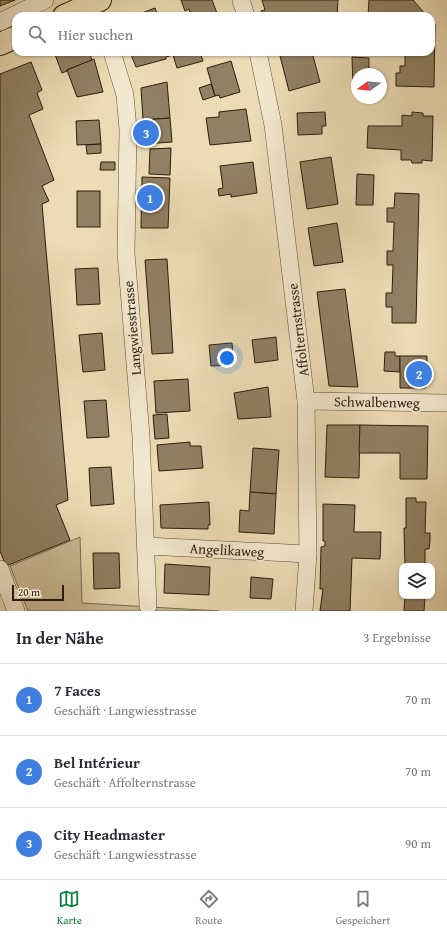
<!DOCTYPE html>
<html lang="de">
<head>
<meta charset="utf-8">
<style>
  :root { --surface:#fff; --page:#f7f7f7; --text:#2b2b33; --muted:#7c7c81; --line:#e1e1e2; --accent:#0b8043 }
  body { margin:0; font-family:"Gentium Book Plus",serif; background:var(--page); color:var(--text) }
  .controls { position:absolute; right:12px; bottom:12px; display:grid; overflow:hidden; border-radius:8px; box-shadow:0 1px 3px #0004 }
  .controls button { width:36px; height:36px; display:grid; place-items:center; padding:0; border:0; border-bottom:1px solid var(--line); background:var(--surface); color:var(--text); font:20px sans-serif }
  .compass { position:absolute; left:351px; top:68px; width:36px; height:36px; border-radius:50%; background:var(--surface); box-shadow:0 1px 3px #0004; rotate:256deg }
  .scale { position:absolute; left:12px; bottom:10px; width:52px; box-sizing:border-box; padding-left:4px; border:2px solid #2c1d0c; border-top:0; font-size:11px; line-height:14px; white-space:nowrap; color:#2c1d0c; -webkit-text-stroke:3px #f3e8cf; paint-order:stroke }
  .you { position:absolute; left:227px; top:358px; width:14px; height:14px; margin:-10px; border:3px solid #fff; border-radius:50%; background:#1a73e8; box-shadow:0 0 0 6px #1a73e833 }
  .badge { display:grid; place-items:center; width:26px; height:26px; border-radius:50%; background:var(--accent); color:#fff; font-size:13px; font-weight:700 }
  .pin { position:absolute; translate:-50% -50%; border:2px solid #fff; box-shadow:0 1px 4px #0006 }
  .list { margin:0; padding:0; list-style:none }
  h2 { display:flex; justify-content:space-between; align-items:center; height:52px; margin:0; padding:0 16px; font-size:17px }
  h2 small { font-size:13px; font-weight:400; color:var(--muted) }
  .list li { display:grid; grid-template-columns:26px 1fr auto; gap:12px; align-items:center; box-sizing:border-box; height:72px; padding:0 16px; border-top:1px solid var(--line) }
  .list b { display:block; font-size:15px; white-space:nowrap }
  .list p { margin:0; font-size:13px; white-space:nowrap; color:var(--muted) }
  .list em { font-size:13px; font-style:normal; color:var(--muted) }
  .icon { flex:none; width:22px; height:22px; fill:none; stroke:currentColor; stroke-width:2; stroke-linecap:round; stroke-linejoin:round }
  .map { position:relative; flex:none; width:447px; height:611px; overflow:hidden }
  .search { position:absolute; background:var(--surface); box-shadow:0 1px 3px #0004; left:12px; right:12px; top:12px; height:44px; display:flex; align-items:center; gap:10px; box-sizing:border-box; padding:0 14px; border-radius:12px; color:var(--muted); font-size:15px }
  .sheet { height:268px; background:var(--surface) }
  nav { display:flex; justify-content:space-around; align-items:center; box-sizing:border-box; height:56px; border-top:1px solid var(--line); background:var(--surface); font-size:11px; color:var(--muted) }
  nav a { display:grid; justify-items:center; gap:2px }
  nav .on { color:var(--accent) }
  .map>svg:first-child { display:block }
  .green { fill:#cbbc98; stroke:#7c6c52 }
  .building { fill:#908064; stroke:#2c1d0c }
  .lines { fill:none; stroke-linecap:round; stroke-linejoin:round }
  .minor-casing { stroke:#5c4d36; stroke-width:18 }
  .major-casing { stroke:#2c1d0c; stroke-width:24 }
  .minor { stroke:#f3e8cf; stroke-width:17 }
  .major { stroke:#ecdcb5; stroke-width:22 }
  .labels { text-anchor:middle; stroke-width:4; stroke-linejoin:round; paint-order:stroke }
  .street-label { font-size:14px; fill:#2c1d0c; stroke:#f3e8cf }
</style>
</head>
<body>
<div class="map">
<svg width="447" height="611" viewBox="0 0 447 611">
  <rect width="100%" height="100%" fill="#ecdcb5"/>
  <filter id="stains"><feTurbulence type="fractalNoise" baseFrequency=".005" numOctaves="4"/><feColorMatrix values="0 0 0 0 .2 0 0 0 0 .09 0 0 0 0 .02 0 0 0 .5 -.17"/></filter>
  <radialGradient id="worn" r=".72"><stop offset=".6" stop-color="#630" stop-opacity="0"/><stop offset="1" stop-color="#630" stop-opacity=".3"/></radialGradient>
  <!-- green -->
  <polygon class="green" points="80,537 82,603 219,611 28,611 10,566"/>
  <!-- building -->
  <g class="building">
    <polygon points="0,0 15,0 0,6"/>
    <polygon points="181,0 212,0 218,16 191,16 189,9 185,11"/>
    <polygon points="262,0 338,0 337,16 304,14 304,16 262,16 261,11 265,10"/>
    <polygon points="369,0 413,0 427,16 368,16"/>
    <polygon points="155,8 158,16 134,16"/>
    <polygon points="431,20 435,24 434,87 396,86 396,73 400,73 400,66 405,66 405,52 431,52"/>
    <polygon points="54,52 89,52 92,60 67,70 67,71 62,73"/>
    <polygon points="130,52 172,52 173,55 166,57 166,59 136,67"/>
    <polygon points="182,52 200,52 203,61 177,68 173,55"/>
    <polygon points="279,52 312,52 320,82 289,91"/>
    <polygon points="352,57 369,58 369,74 357,74 357,88 353,88"/>
    <polygon points="94,59 103,92 77,97 67,70"/>
    <polygon points="231,61 240,92 220,98 219,95 215,96 207,68"/>
    <polygon points="31,62 42,90 37,93 43,109 29,115 54,180 42,186 49,201 42,204 68,500 56,505 70,540 6,566 0,551 0,74"/>
    <polygon points="167,82 170,118 143,120 141,88"/>
    <polygon points="211,84 215,96 203,100 199,88"/>
    <polygon points="246,109 251,141 210,145 206,118 219,117 219,112"/>
    <polygon points="325,112 326,126 322,126 322,134 298,135 297,113"/>
    <polygon points="412,112 423,113 423,116 433,116 432,161 422,160 422,163 412,163 411,160 401,160 401,150 367,148 368,126 402,126 402,115 412,116"/>
    <polygon points="170,118 172,142 144,144 143,120"/>
    <polygon points="99,120 101,144 77,145 76,121"/>
    <polygon points="101,144 101,153 87,154 86,145"/>
    <polygon points="171,148 170,175 149,174 150,149"/>
    <polygon points="331,157 338,204 307,209 300,162"/>
    <polygon points="101,162 115,162 115,170 100,170"/>
    <polygon points="253,162 257,193 231,197 231,194 219,196 218,189 223,188 220,166"/>
    <polygon points="357,174 374,175 373,205 356,205"/>
    <polygon points="142,177 170,178 168,228 141,228"/>
    <rect x="77" y="191" width="23" height="36"/>
    <polygon points="395,193 419,194 416,323 392,323 392,307 386,307 386,293 392,293 393,265 387,265 387,251 393,251 394,222 387,222 387,208 394,208"/>
    <polygon points="337,223 343,262 314,266 308,228"/>
    <polygon points="167,259 173,353 152,354 145,260"/>
    <polygon points="98,268 100,304 77,305 75,269"/>
    <polygon points="345,289 358,387 329,386 317,292"/>
    <polygon points="102,333 105,370 83,372 79,335"/>
    <polygon points="276,337 278,360 255,363 252,340"/>
    <polygon points="232,343 234,365 211,366 209,345"/>
    <polygon points="385,352 395,352 395,356 400,356 400,372 384,371"/>
    <polygon points="400,356 427,356 427,386 425,388 400,388"/>
    <polygon points="188,379 190,411 156,413 154,381"/>
    <polygon points="268,387 271,417 238,419 234,393"/>
    <polygon points="106,400 109,437 87,438 84,401"/>
    <polygon points="167,414 169,438 155,439 153,415"/>
    <polygon points="327,425 360,425 359,478 325,477"/>
    <polygon points="360,425 428,426 427,479 400,479 400,453 359,453"/>
    <polygon points="190,442 190,446 201,446 203,468 159,471 157,445"/>
    <polygon points="253,448 279,450 276,494 250,492"/>
    <polygon points="111,467 114,504 91,506 89,468"/>
    <polygon points="250,492 276,494 274,534 239,532 240,510 249,511"/>
    <polygon points="406,498 416,498 416,502 426,502 425,533 430,533 430,541 429,549 425,549 425,566 405,566 404,528 406,528"/>
    <polygon points="209,502 210,525 208,525 208,529 161,528 160,505"/>
    <polygon points="323,504 355,505 354,532 381,532 380,559 352,558 350,611 320,611 323,589 320,589 321,547 325,546 325,541 323,541"/>
    <polygon points="93,553 119,553 120,588 94,589"/>
    <polygon points="165,564 210,567 209,595 164,593"/>
    <polygon points="251,577 273,579 271,599 250,598"/>
    <polygon points="405,596 429,596 429,598 425,598 424,611 404,611"/>
  </g>
  <g class="lines">
    <defs>
      <g id="minor">
        <polyline points="241,0 246,16"/>
        <polyline points="0,22 45,0"/>
        <polyline points="112,52 125,95 128,129 126,253 141,436 148,606"/>
        <polyline points="258,52 273,125 306,401 308,554 304,611"/>
        <polyline points="306,401 447,403"/>
        <polyline points="147,546 308,554"/>
        <polyline points="0,569 16,611"/>
      </g>
      <g id="major">
        <polyline points="64,16 100,0"/>
        <polyline points="0,44 16,37"/>
      </g>
    </defs>
    <!-- minor casing -->
    <use href="#minor" class="minor-casing"/>
    <!-- major casing -->
    <use href="#major" class="major-casing"/>
    <!-- minor -->
    <use href="#minor" class="minor"/>
    <!-- major -->
    <use href="#major" class="major"/>
  </g>
  <g class="labels">
    <!-- street labels -->
    <g class="street-label">
      <text transform="translate(132 328) rotate(-95)" y="5">Langwiesstrasse</text>
      <text transform="translate(298 330) rotate(-97)" y="5">Affolternstrasse</text>
      <text transform="translate(377 402) rotate(1)" y="5">Schwalbenweg</text>
      <text transform="translate(227 550) rotate(3)" y="5">Angelikaweg</text>
    </g>
  </g>
  <rect width="100%" height="100%" filter="url(#stains)"/>
  <rect width="100%" height="100%" fill="url(#worn)"/>
</svg>
<div class="controls">
<button><svg class="icon" aria-label="layers" viewBox="0 0 24 24"><path d="M12 4l9 5-9 5-9-5zM3 14l9 5 9-5"/></svg></button>
</div>
<svg class="compass" viewBox="-18 -18 36 36"><path d="M0-13l5 13h-10z" fill="#e53935"/><path d="M0 13l5-13h-10z" fill="#7c7c81"/></svg>
<div class="scale">20 m</div>
<div class="you"></div>
<div class="pin badge" style="left:150px;top:198px;background:#3f7fe0">1</div>
<div class="pin badge" style="left:419px;top:374px;background:#3f7fe0">2</div>
<div class="pin badge" style="left:146px;top:133px;background:#3f7fe0">3</div>
<div class="search"><svg class="icon" aria-label="search" viewBox="0 0 24 24"><circle cx="10" cy="10" r="6"/><path d="M15 15l6 6"/></svg>Hier suchen</div>
</div>
<section class="sheet">
<h2>In der Nähe<small>3 Ergebnisse</small></h2>
<ul class="list">
<li><span class="badge" style="background:#3f7fe0">1</span><div><b>7 Faces</b><p>Geschäft · Langwiesstrasse</p></div><em>70 m</em></li>
<li><span class="badge" style="background:#3f7fe0">2</span><div><b>Bel Intérieur</b><p>Geschäft · Affolternstrasse</p></div><em>70 m</em></li>
<li><span class="badge" style="background:#3f7fe0">3</span><div><b>City Headmaster</b><p>Geschäft · Langwiesstrasse</p></div><em>90 m</em></li>
</ul>
</section>
<nav>
<a class="on"><svg class="icon" aria-label="map" viewBox="0 0 24 24"><path d="M3 6l6-2 6 2 6-2v14l-6 2-6-2-6 2zM9 4v14M15 6v14"/></svg>Karte</a>
<a><svg class="icon" aria-label="directions" viewBox="0 0 24 24"><path d="M12 3l9 9-9 9-9-9zM9 14v-3h6M13 9l2 2-2 2"/></svg>Route</a>
<a><svg class="icon" aria-label="saved" viewBox="0 0 24 24"><path d="M7 4h10v16l-5-4-5 4z"/></svg>Gespeichert</a>
</nav>
</body>
</html>
